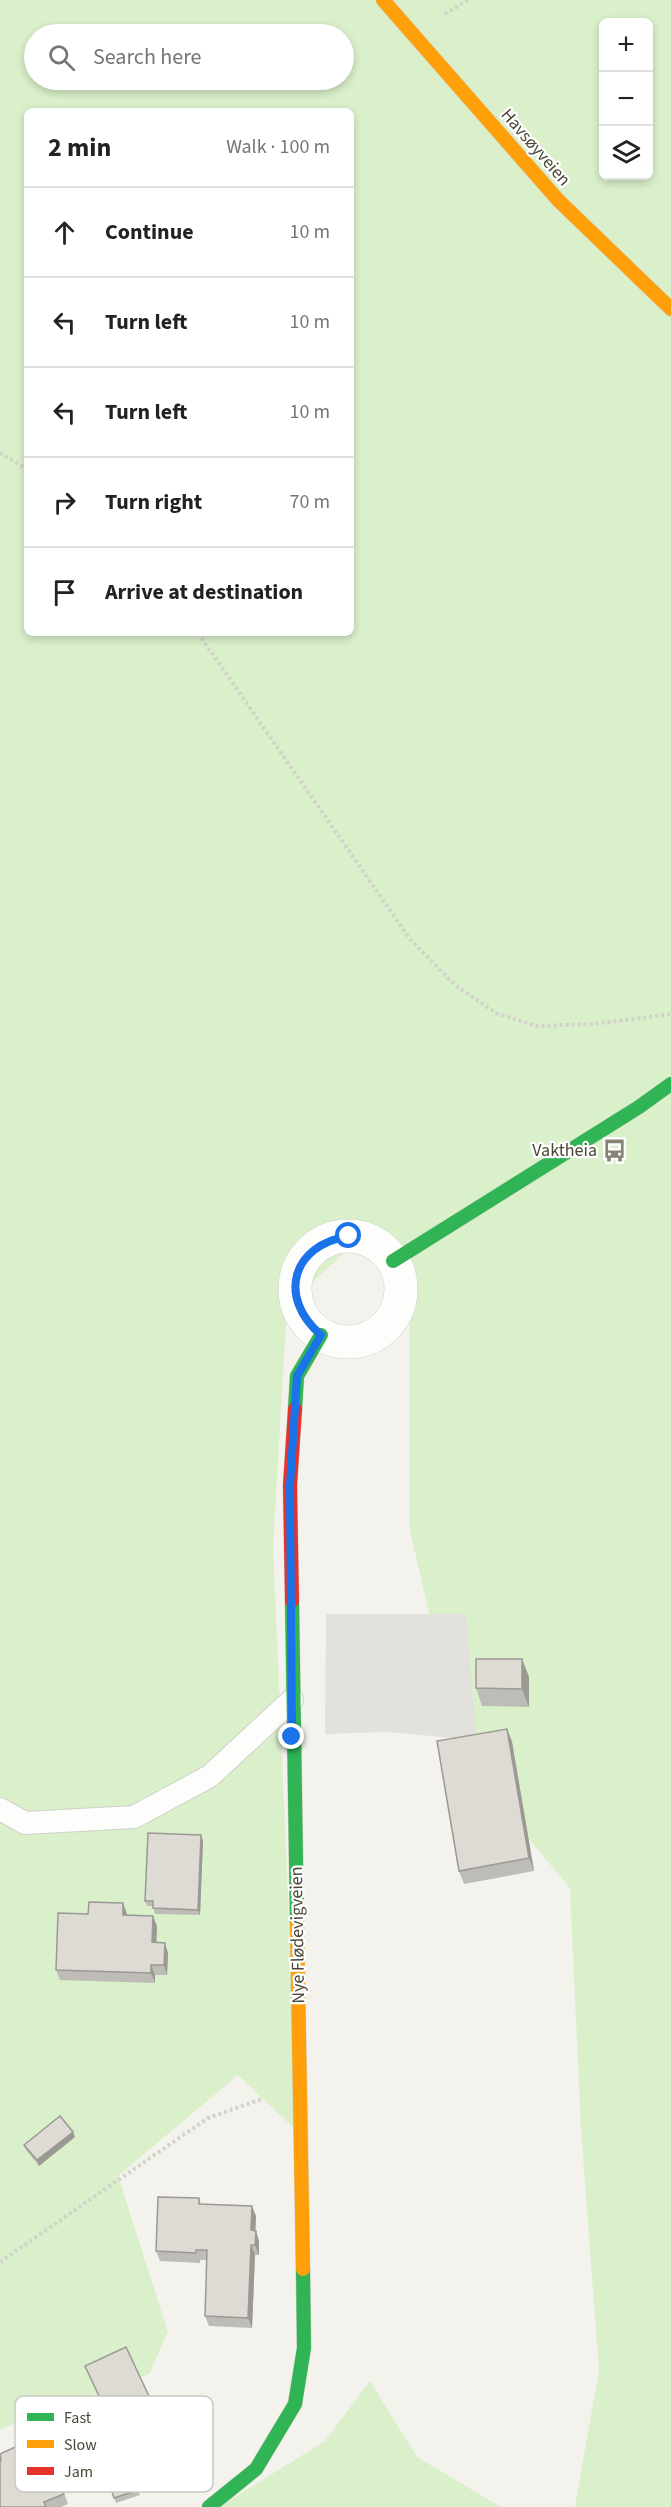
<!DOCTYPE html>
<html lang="en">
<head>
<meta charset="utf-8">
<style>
  :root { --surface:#fff; --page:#f6f6f6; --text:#222; --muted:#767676; --line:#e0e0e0 }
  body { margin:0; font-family:"Source Sans 3",sans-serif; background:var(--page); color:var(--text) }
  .controls { position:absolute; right:18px; top:18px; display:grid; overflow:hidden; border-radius:9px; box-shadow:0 3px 9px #0003 }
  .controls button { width:54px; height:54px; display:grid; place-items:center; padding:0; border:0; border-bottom:2px solid var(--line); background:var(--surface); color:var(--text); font:30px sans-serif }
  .stop { position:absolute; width:18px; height:18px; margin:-14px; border:4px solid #1a73e8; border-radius:50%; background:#fff }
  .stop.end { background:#1a73e8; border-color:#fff; box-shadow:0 2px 6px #0008 }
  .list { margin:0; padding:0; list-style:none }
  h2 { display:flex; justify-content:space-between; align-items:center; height:78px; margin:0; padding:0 24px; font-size:26px }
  h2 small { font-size:20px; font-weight:400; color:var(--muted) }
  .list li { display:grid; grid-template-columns:39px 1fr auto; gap:18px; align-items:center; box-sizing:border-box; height:90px; padding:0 24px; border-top:2px solid var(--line) }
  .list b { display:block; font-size:22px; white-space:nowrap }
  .list em { font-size:20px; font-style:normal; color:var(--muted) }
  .icon { flex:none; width:33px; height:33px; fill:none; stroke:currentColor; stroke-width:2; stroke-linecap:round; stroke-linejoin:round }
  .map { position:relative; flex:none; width:671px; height:2507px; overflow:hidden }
  .search { position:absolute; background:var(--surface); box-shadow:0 3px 9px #0003; left:24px; top:24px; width:330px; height:66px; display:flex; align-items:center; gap:15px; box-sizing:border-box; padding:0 21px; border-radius:33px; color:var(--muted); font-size:22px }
  .panel { position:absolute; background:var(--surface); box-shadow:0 3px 9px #0003; left:24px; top:108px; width:330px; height:528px; border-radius:9px }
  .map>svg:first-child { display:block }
  .green { fill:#d9f0ca; fill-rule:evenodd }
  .parking { fill:#e2e1db }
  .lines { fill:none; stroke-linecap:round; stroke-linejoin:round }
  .lane-casing { stroke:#d1d0c9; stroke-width:24 }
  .street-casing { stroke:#d1d0c9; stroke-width:34 }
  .fast-casing { stroke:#d3d2c2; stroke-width:15 }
  .slow-casing { stroke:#d3d2c2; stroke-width:15 }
  .jam-casing { stroke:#d3d2c2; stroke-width:15 }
  .path { stroke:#d3d2cb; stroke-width:4; stroke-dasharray:3 3; stroke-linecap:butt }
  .lane { stroke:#fdfdfc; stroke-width:22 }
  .street { stroke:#fdfdfc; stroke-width:33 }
  .fast { stroke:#30b455; stroke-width:14 }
  .slow { stroke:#ff9f0a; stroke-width:14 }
  .jam { stroke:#e5322d; stroke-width:14 }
  .wall { fill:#bebcb6 }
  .shaded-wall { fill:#9b9994 }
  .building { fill:#dddbd4; stroke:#9b9994; stroke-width:1.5 }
  .route { stroke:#1a73e8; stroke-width:8 }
  .labels { text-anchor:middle; stroke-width:4.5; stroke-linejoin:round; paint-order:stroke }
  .street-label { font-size:18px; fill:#4b4736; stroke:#fff }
  .poi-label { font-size:18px; fill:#4b4736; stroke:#fff; text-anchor:end }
  .key { fill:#fff; stroke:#c9c8c3; stroke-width:1.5 }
  .key-label { font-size:16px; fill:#4b4736 }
</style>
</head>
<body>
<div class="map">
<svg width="671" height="2507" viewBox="0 0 671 2507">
  <rect width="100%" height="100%" fill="#f3f2ec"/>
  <!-- green -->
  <g class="green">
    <path d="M0,0h671v2507h-96l24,-137 -18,-241 -11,-241 -107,-127 -54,-235 1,-241 -41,-56 -82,77 -14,240 25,586 -60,-57 -120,101 50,156 -19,42 -149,55zM604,22h44v154h-44zM34,34h310v46h-310zM27,111h324v522h-324z"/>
    <polygon points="370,2381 417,2457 501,2507 219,2507 325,2441"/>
  </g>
  <!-- parking -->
  <polygon class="parking" points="326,1614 466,1614 477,1740 387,1732 325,1734"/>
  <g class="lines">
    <defs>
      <polyline id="lane" points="0,1809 25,1823 134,1817 210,1776 292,1700"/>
      <circle id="street" cx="348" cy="1289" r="53"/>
      <g id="fast">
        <polyline points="393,1261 639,1107 671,1084"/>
        <polyline points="295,1409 297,1376 321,1335"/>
        <polyline points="292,1601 297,1924"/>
        <polyline points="209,2507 256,2469 295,2404 304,2348 303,2269"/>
      </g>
      <g id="slow">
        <polyline points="383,0 558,200 671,309"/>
        <polyline points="297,1924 303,2269"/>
      </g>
      <polyline id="jam" points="292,1601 290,1485 295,1409"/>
    </defs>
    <!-- lane casing -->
    <use href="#lane" class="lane-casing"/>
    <!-- street casing -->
    <use href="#street" class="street-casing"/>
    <!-- fast casing -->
    <use href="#fast" class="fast-casing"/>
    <!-- slow casing -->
    <use href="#slow" class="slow-casing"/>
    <!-- jam casing -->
    <use href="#jam" class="jam-casing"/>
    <!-- path -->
    <g class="path">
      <polyline points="445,14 468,0"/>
      <polyline points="0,453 27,469"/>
      <polyline points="198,633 410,939 455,985 496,1013 536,1026 594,1024 671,1014"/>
      <polyline points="0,2262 208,2118 262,2099"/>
    </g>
    <!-- lane -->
    <use href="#lane" class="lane"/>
    <!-- street -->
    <use href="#street" class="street"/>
    <!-- fast -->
    <use href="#fast" class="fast"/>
    <!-- slow -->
    <use href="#slow" class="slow"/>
    <!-- jam -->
    <use href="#jam" class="jam"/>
  </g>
  <!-- wall -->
  <g class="wall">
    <polygon points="522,1659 529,1677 529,1707 482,1706 476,1688"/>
    <polygon points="507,1729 512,1742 534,1871 464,1884 459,1871"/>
    <polygon points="201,1835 203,1841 200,1915 155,1914 153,1906 147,1906 145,1901"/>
    <polygon points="123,1903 127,1915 157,1926 156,1942 168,1953 167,1975 155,1975 155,1983 60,1980 56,1970 88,1914"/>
    <polygon points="73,2132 75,2137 39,2166 26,2150 24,2145"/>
    <polygon points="199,2198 201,2204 256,2216 255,2231 259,2241 259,2255 255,2255 252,2328 209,2326 205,2316 207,2260 200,2260 200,2263 160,2261 156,2251"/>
    <polygon points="85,2366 154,2407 155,2412 115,2431"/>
    <polygon points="47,2448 68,2504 61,2507 0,2507 18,2454 26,2457"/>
    <polygon points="125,2454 140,2495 116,2503 102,2462"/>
  </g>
  <!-- shaded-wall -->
  <g class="shaded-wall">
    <polygon points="522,1659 529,1677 529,1707 522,1689"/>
    <polygon points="507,1729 512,1742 534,1871 529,1858"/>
    <polygon points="201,1835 203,1841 200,1915 198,1910"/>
    <polygon points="123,1903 127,1914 126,1925 123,1915"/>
    <polygon points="153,1916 157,1926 156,1952 152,1942"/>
    <polygon points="165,1943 168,1953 167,1975 164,1965"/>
    <polygon points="151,1965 155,1975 155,1983 151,1973"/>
    <polygon points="73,2132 75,2137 39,2166 37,2160"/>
    <polygon points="252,2206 256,2216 255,2241 251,2230"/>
    <polygon points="256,2231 259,2241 259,2255 255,2245"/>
    <polygon points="251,2245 255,2255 252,2328 248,2318"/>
  </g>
  <!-- building -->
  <g class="building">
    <polygon points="476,1659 522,1659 522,1689 476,1688"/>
    <polygon points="507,1729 529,1858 459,1871 437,1741"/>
    <polygon points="148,1833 201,1835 198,1910 153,1908 153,1901 145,1901"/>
    <polygon points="89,1902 123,1903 123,1915 153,1916 152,1942 165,1943 164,1965 151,1965 151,1973 56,1970 58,1913 88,1914"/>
    <polygon points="60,2116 73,2132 37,2160 24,2145"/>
    <polygon points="158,2197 199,2198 199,2204 252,2206 251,2230 256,2231 255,2245 251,2245 248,2318 205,2316 207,2250 196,2250 196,2253 156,2251"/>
    <polygon points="126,2347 154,2407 113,2426 85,2366"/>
    <polygon points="15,2447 18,2454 24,2452 26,2457 47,2448 64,2494 44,2502 46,2507 0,2507 0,2461 1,2461 0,2454"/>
    <polygon points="125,2454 138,2490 114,2498 102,2462"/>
  </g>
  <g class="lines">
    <!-- route -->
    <path class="route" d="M292,1737l-2,-252 7,-109 24,-41c-44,-38 -29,-90 28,-99"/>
  </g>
  <!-- icons -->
  <defs>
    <symbol id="bus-bare" viewBox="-9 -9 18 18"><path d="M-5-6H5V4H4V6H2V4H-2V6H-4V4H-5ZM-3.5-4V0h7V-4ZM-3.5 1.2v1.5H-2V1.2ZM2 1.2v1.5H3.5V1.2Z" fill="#868376" stroke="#fff" stroke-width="2.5" paint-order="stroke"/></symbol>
  </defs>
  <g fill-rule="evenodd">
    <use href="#bus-bare" x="598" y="1134" width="33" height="33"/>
  </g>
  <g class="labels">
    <!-- street labels -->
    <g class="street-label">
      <text transform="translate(536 147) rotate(49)" y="6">Havsøyveien</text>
      <text transform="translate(297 1935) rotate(-91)" y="6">Nye Flødevigveien</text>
    </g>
    <!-- poi labels -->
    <g class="poi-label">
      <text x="597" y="1156">Vaktheia</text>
    </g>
  </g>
  <!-- legend -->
  <rect x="15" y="2396" width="198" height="96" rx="9" class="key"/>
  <rect x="27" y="2413" width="27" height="8" fill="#30b455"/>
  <rect x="27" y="2440" width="27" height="8" fill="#ff9f0a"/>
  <rect x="27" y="2467" width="27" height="8" fill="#e5322d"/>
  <g class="key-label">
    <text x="64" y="2423">Fast</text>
    <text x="64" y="2450">Slow</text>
    <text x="64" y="2477">Jam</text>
  </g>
</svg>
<div class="controls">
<button>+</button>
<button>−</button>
<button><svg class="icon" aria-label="layers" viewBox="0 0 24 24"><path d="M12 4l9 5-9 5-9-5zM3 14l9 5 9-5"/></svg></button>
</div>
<div class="stop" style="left:349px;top:1236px"></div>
<div class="stop end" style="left:292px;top:1737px"></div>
<div class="search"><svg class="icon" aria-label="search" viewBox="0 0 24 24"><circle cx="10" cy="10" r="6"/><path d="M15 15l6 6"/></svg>Search here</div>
<section class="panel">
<h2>2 min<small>Walk · 100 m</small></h2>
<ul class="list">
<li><svg class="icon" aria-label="ahead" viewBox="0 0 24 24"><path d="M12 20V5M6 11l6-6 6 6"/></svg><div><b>Continue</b></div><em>10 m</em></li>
<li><svg class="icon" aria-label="left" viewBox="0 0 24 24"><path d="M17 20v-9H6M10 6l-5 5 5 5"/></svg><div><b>Turn left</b></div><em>10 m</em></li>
<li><svg class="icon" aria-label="left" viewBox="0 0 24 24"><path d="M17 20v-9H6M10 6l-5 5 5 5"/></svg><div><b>Turn left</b></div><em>10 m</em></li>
<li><svg class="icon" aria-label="right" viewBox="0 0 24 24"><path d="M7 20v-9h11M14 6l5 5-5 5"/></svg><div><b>Turn right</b></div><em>70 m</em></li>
<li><svg class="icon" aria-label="arrive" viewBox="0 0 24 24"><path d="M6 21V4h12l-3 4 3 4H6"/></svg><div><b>Arrive at destination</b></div></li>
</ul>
</section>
</div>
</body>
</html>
